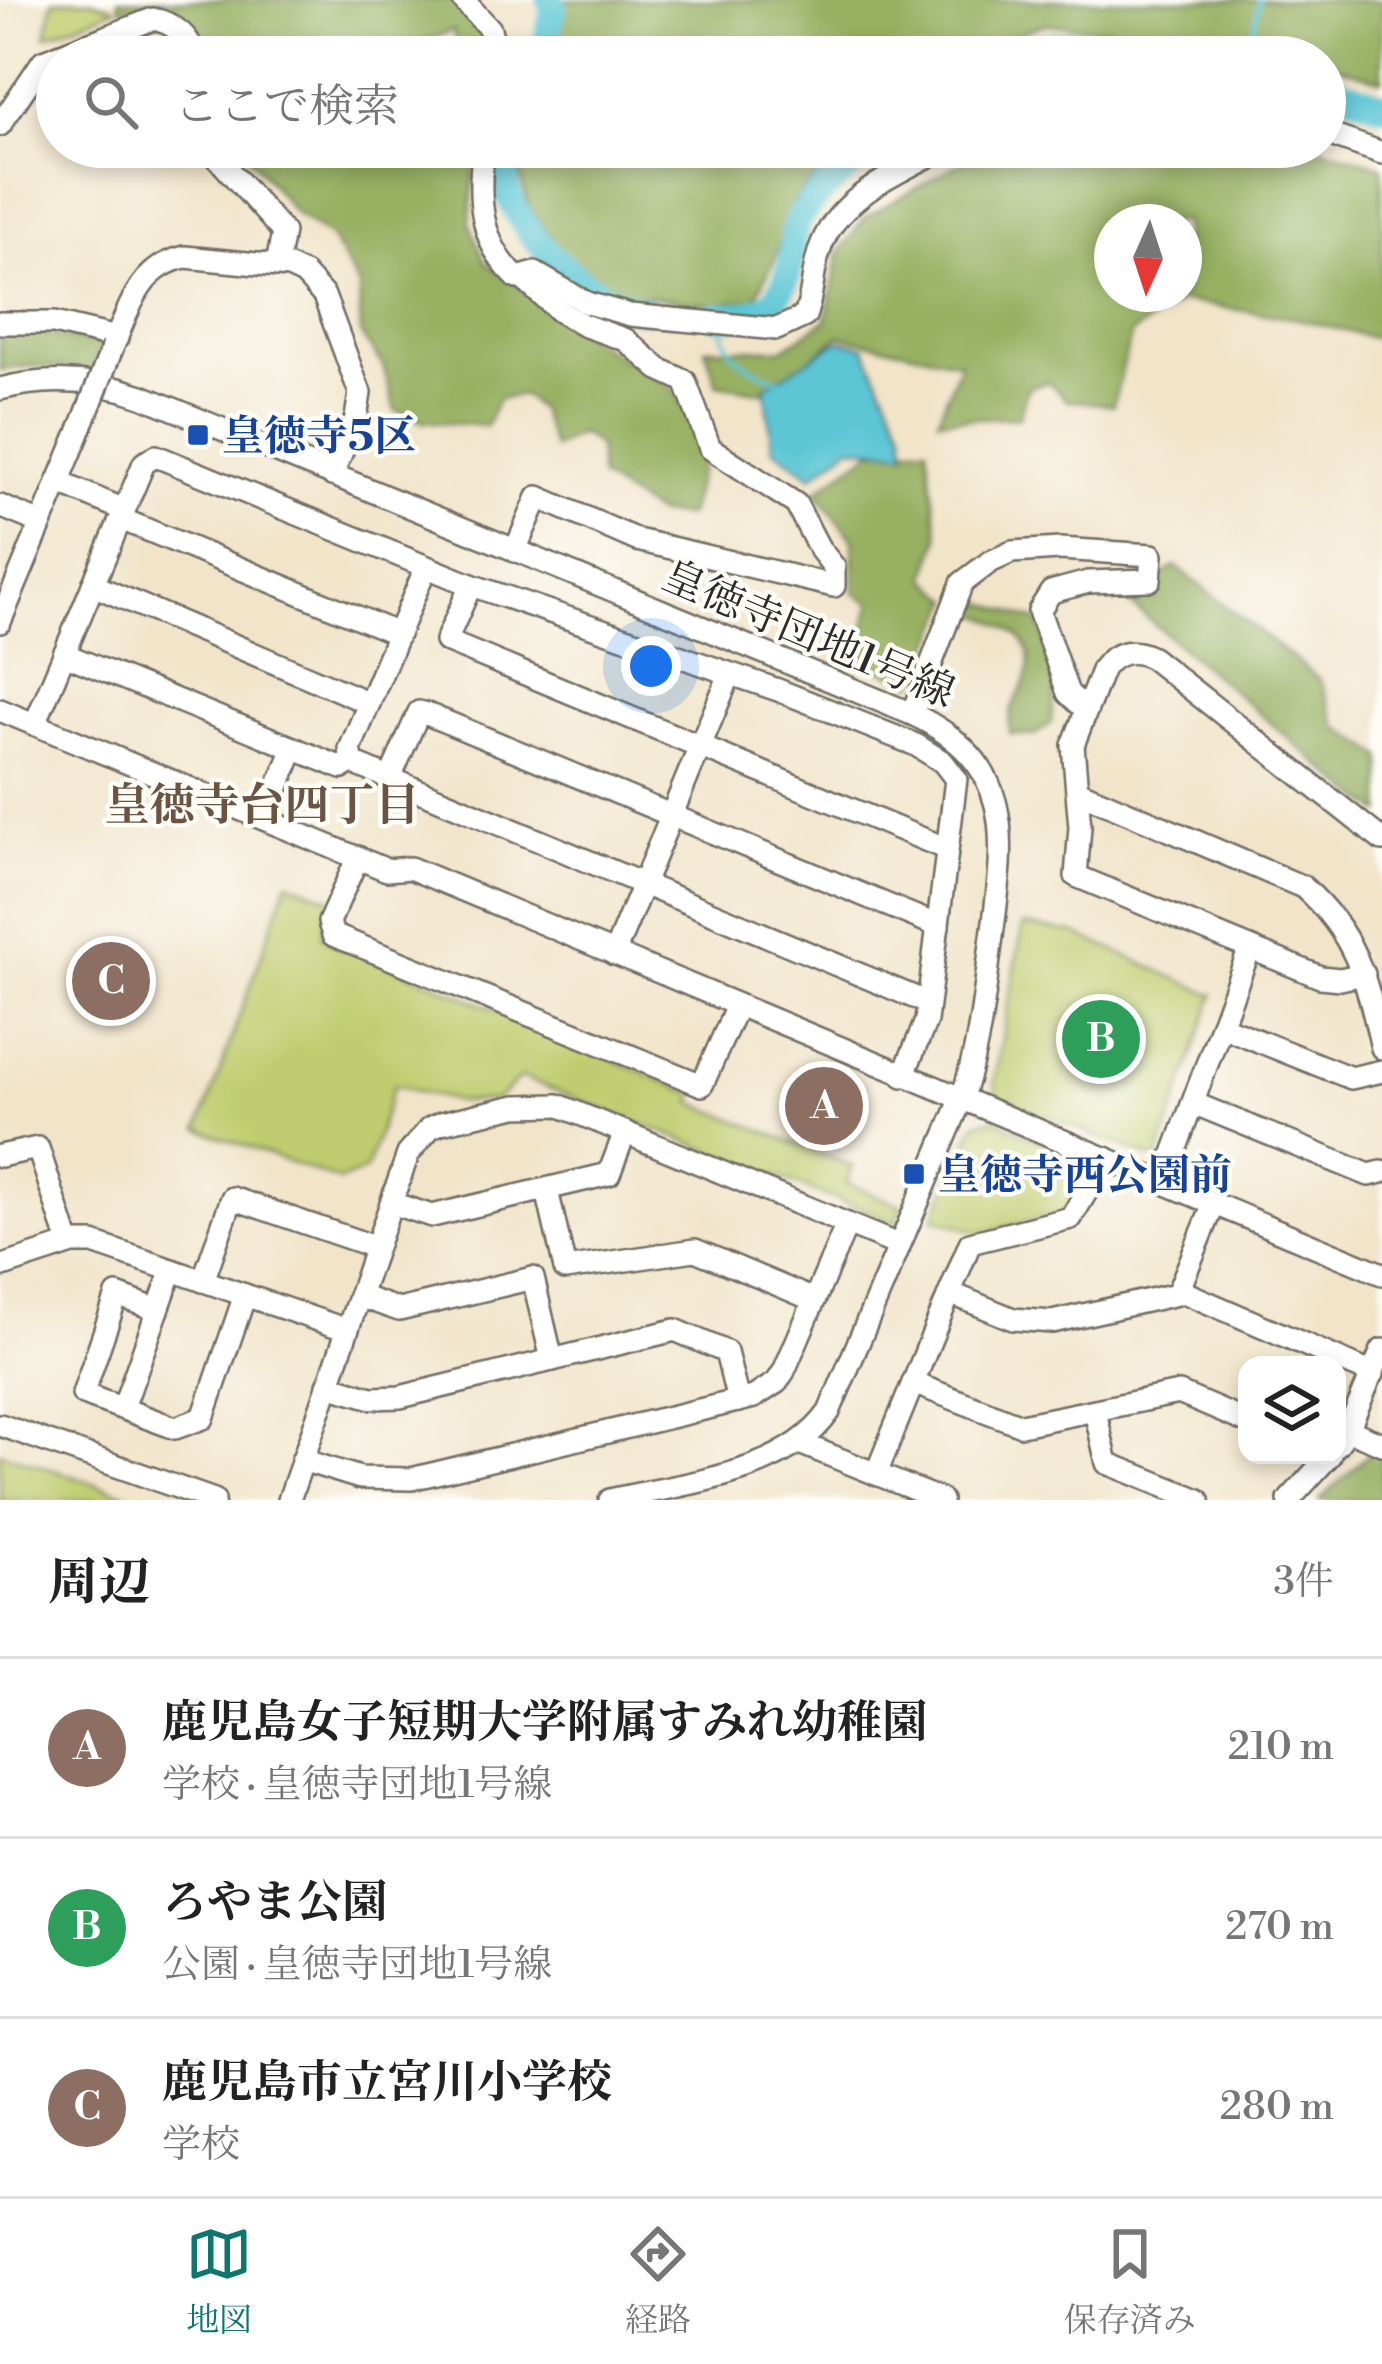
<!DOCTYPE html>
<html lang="ja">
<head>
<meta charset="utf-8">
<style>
  :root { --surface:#fff; --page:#f6f6f6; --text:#222; --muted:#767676; --line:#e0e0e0; --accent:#0f766e }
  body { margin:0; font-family:"Libre Bodoni","Noto Serif JP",serif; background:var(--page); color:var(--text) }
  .controls { position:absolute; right:36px; bottom:36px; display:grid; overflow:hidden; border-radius:24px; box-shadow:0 6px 18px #0003 }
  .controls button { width:108px; height:108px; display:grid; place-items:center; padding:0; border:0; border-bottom:3px solid var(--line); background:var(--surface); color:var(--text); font:60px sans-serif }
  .compass { position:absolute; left:1094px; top:204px; width:108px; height:108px; border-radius:50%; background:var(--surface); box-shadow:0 6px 18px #0003; rotate:183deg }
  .you { position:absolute; left:651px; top:666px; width:42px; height:42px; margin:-30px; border:9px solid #fff; border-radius:50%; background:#1a73e8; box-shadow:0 0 0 18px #1a73e833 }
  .badge { display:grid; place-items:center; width:78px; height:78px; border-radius:50%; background:var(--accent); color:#fff; font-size:39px; font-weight:700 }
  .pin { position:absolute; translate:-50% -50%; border:6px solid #fff; box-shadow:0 3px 12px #0006 }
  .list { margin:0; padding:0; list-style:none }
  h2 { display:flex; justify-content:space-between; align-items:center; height:156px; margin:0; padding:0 48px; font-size:51px }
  h2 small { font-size:39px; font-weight:400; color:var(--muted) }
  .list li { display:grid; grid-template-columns:78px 1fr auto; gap:36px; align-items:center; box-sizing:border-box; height:180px; padding:0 48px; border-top:3px solid var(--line) }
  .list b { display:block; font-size:45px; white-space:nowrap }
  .list p { margin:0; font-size:39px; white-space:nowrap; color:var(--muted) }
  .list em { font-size:39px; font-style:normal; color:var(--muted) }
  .icon { flex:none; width:66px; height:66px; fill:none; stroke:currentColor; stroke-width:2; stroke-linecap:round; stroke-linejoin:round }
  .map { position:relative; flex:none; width:1382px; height:1500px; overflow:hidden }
  .search { position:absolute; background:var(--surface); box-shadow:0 6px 18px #0003; left:36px; right:36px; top:36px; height:132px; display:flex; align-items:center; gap:30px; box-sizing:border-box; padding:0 42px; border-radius:66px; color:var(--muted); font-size:45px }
  .sheet { height:696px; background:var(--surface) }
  nav { display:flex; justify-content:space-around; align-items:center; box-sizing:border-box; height:168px; border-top:3px solid var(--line); background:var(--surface); font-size:33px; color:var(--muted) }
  nav a { display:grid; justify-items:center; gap:6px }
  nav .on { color:var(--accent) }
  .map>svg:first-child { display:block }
  .green { fill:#bfcd6f; stroke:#757c4d; stroke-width:3 }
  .forest { fill:#97b062; stroke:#616e46; stroke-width:3; fill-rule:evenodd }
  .water { fill:#5bc6d5; stroke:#437880; stroke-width:3 }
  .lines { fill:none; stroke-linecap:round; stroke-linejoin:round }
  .stream { stroke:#5bc6d5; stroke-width:4.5 }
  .river { stroke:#5bc6d5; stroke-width:27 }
  .minor-casing { stroke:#706c62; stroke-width:26 }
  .minor { stroke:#fff; stroke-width:21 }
  .minor-bridge-casing { stroke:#706c62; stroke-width:26; stroke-linecap:butt }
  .minor-bridge { stroke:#fff; stroke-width:21 }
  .transit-dot { fill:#1a4fb4; stroke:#fdfcf7; stroke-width:4.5 }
  .labels { text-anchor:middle; stroke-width:9; stroke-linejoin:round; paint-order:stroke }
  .transit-label { font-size:42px; font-weight:bold; fill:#164399; stroke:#fdfcf7; text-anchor:start }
  .street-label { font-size:42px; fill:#2b2b2b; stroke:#fdfcf7 }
  .neighbourhood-label { font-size:45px; font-weight:bold; fill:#6a5442; stroke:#fdfcf7 }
</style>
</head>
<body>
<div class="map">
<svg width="1382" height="1500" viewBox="0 0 1382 1500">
  <rect width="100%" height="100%" fill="#fdfcf7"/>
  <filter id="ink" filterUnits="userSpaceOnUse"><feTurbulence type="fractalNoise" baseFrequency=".00833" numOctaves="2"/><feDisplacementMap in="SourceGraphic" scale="24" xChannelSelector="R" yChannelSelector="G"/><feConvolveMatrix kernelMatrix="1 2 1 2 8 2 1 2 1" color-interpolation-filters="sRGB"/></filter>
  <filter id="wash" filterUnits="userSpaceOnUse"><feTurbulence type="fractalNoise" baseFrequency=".004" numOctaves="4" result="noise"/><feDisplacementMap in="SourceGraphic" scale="48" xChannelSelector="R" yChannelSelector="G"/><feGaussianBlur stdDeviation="2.7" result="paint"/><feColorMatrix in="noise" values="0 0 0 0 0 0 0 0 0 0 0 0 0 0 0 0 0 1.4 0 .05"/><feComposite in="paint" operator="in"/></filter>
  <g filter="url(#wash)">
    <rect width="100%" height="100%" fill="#f1e4c9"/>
    <!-- green -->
    <g class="green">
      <polygon points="53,0 93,0 116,9 46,36"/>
      <polygon points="288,881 330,898 322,936 694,1094 693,1103 852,1166 847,1183 902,1206 896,1223 521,1077 496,1100 459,1102 394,1085 366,1170 340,1181 199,1129"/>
      <polygon points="1023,925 1074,933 1214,995 1157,1160 998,1097 994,1083"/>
      <polygon points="996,1119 1089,1168 1063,1213 982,1233 934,1218 971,1133 978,1122"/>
      <polygon points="0,1452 143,1500 0,1500"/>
    </g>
    <!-- forest -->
    <g class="forest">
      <path d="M118,0h342l22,25 3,32h-26l-6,-27 -35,14 1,13h-206c-19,-47 -48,-45 -93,-49z"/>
      <polygon points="566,0 1382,0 1382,80 1325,63 1325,57 1307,57 1255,41 1045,24 992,44 973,57 556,57"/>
      <polygon points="241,147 452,147 475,159 470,224 485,262 594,341 673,388 706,445 688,516 657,514 600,478 598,446 581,433 553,448 540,411 523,395 498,399 486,426 423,421 395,410 383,365 361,335 359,286 330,237 296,214"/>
      <polygon points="527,147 847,147 830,160 795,200 774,261 755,299 714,305 619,293 560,250 530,209 517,167"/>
      <path d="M988,147h332l62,19v174l-84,-21 -117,-18 -50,33 -18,71 -46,-5 -19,-18 -20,5 -9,30 -81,2 22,-57 -121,-26 -71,57 -51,-9 -12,-36 78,1 43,-29 13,-68 26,-34zM1112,222h72v72h-72z"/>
      <polygon points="0,334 47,334 103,344 91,370 32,366 0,370"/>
      <polygon points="927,446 939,539 926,578 952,600 914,684 854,658 872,603 854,593 853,539 815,492 873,450"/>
      <polygon points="1175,566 1320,680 1337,726 1382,756 1382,813 1346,787 1126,600"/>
      <path d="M972,599l67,22 16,64 -4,38 -17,13 -24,-2c-3,-19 3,-28 12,-45 26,-50 -17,-63 -54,-80z"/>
      <polygon points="1372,1451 1382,1455 1382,1500 1320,1500"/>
    </g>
    <!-- water -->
    <polygon class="water" points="839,341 864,346 904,431 906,452 851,446 812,476 773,448 765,387"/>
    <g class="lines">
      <!-- stream -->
      <g class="stream">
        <polyline points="1249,57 1259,0"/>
        <path d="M723,332c7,29 30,37 56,48"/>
      </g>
      <!-- river -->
      <g class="river">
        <polyline points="543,57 554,6 550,0"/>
        <path d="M998,57c79,-27 160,-6 240,0"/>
        <polyline points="1325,85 1382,105"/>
        <path d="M514,147c-7,15 -12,30 -6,46 18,51 83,106 135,117"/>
        <path d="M717,316c47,2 69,-14 75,-62 1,-12 1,-25 7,-36 17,-27 51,-49 75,-71"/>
      </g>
    </g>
  </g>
  <g filter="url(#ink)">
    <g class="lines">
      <defs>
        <g id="minor">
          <polyline points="463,0 490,29 497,57"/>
          <path d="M0,125l43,-64 110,-42c18,3 41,19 39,38"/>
          <polyline points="1325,133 1382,153"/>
          <polyline points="208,147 283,232 277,265"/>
          <path d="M484,147c-7,49 -5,96 33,131l18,-5 52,30 43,12 147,14 28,-13c8,-20 7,-43 14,-64 16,-55 82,-81 128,-105"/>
          <polyline points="0,323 54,323 117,338"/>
          <path d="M113,346c17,-39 26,-79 72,-89l104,10 15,7 20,22 36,97 -4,25 -24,57"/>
          <path d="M0,389c48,-12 96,-9 142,7l770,318c109,51 92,130 79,230 -7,53 -12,105 -30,156l-132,312c-45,64 -147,71 -219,88"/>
          <polyline points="58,482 124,510"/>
          <polyline points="0,506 41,523"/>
          <polyline points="121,519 398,634"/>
          <polyline points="515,551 538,497 637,540 834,586 834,567 819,548 796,504 710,448 685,381 659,369 626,340 583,325 559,311 521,277"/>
          <polyline points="426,567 350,749 353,763 928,1003"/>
          <polyline points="93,585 369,703"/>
          <polyline points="471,585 446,641 947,849"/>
          <polyline points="0,622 78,435"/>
          <polyline points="64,654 342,768 351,759"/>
          <polyline points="0,710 387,870 410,868 1382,1274"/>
          <polyline points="912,714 962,583 990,562 1012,552 1060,549 1152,555 1150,580 1088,582 1051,592 1039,611 1068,693 1085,709"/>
          <polyline points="35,724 144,463 156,456 471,585 778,690 916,745 943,762 956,779 926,1021 903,1076"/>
          <polyline points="390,778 419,712 427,714 938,926"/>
          <path d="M1078,791l225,96c54,48 63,92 79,161"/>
          <polyline points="265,819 294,748"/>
          <polyline points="358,857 329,922 333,935 702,1085 737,1006"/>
          <polyline points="614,954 730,674"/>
          <path d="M1364,974l-24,5 -20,-2 -244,-101 4,-49 -7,-82 30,-77c13,-17 30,-20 49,-10l230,182"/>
          <polyline points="1221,1026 1351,1078 1382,1071"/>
          <polyline points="1193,1103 1369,1175 1382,1172"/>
          <polyline points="0,1156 38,1148 69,1244"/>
          <polyline points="1163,1183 1250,948"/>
          <polyline points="547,1190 565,1269 695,1250 814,1300"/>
          <polyline points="391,1203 432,1216 609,1174 625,1132"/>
          <polyline points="0,1267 73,1243 93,1243 347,1330"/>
          <polyline points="203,1281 232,1198 375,1247"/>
          <polyline points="1179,1290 1373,1374"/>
          <polyline points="950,1293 1013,1319 1052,1322 1177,1294 1214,1204"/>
          <polyline points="359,1296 399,1310 533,1278 552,1360"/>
          <polyline points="158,1310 117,1295 83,1394 175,1428 203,1418 245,1295"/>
          <polyline points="913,1383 1021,1425 1179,1393 1247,1422"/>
          <polyline points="328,1385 372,1398 400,1397 675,1330 726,1352 738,1401"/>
          <polyline points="123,1408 172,1270"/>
          <polyline points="1095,1411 1107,1463 1199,1500"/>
          <polyline points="0,1425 214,1500"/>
          <polyline points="1348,1430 1382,1444"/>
          <polyline points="802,1444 941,1500"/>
          <polyline points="1337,1445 1348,1430 1382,1350"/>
          <polyline points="302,1460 360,1478 411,1479 754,1397 777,1382 784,1371 847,1224"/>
          <polyline points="876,1474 970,1243 1071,1218 1106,1158"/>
          <polyline points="289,1500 408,1154 430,1128 441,1123 516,1106 558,1105 898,1245"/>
          <polyline points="1289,1500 1330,1455"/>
        </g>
      </defs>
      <!-- minor casing -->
      <use href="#minor" class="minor-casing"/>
      <!-- minor -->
      <use href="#minor" class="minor"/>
      <defs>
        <polyline id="minor-bridge" points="78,435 113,346"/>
      </defs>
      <!-- minor-bridge casing -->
      <use href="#minor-bridge" class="minor-bridge-casing"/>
      <!-- minor-bridge -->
      <use href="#minor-bridge" class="minor-bridge"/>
    </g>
  </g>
  <!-- markers -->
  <g class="transit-dot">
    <rect x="186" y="423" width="24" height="24" rx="6"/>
    <rect x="902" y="1162" width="24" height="24" rx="6"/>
  </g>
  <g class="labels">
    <!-- transit labels -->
    <g class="transit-label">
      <text x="222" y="450">皇徳寺5区</text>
      <text x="938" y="1189">皇徳寺西公園前</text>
    </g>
    <!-- street labels -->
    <g class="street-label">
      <text transform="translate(809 633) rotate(23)" y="15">皇徳寺団地1号線</text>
    </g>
    <!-- neighbourhood labels -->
    <g class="neighbourhood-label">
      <text x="262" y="820">皇徳寺台四丁目</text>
    </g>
  </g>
</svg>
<div class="controls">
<button><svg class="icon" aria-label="layers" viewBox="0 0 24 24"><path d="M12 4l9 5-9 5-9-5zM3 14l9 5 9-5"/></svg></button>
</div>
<svg class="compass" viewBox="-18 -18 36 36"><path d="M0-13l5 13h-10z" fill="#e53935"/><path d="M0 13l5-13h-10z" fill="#767676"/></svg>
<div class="you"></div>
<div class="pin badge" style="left:824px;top:1106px;background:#8d6e63">A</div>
<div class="pin badge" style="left:1101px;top:1039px;background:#2e9e5b">B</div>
<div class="pin badge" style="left:111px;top:981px;background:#8d6e63">C</div>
<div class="search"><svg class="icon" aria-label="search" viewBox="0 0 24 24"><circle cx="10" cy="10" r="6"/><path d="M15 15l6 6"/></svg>ここで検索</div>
</div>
<section class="sheet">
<h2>周辺<small>3件</small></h2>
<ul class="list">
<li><span class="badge" style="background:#8d6e63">A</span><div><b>鹿児島女子短期大学附属すみれ幼稚園</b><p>学校 · 皇徳寺団地1号線</p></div><em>210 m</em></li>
<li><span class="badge" style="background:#2e9e5b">B</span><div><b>ろやま公園</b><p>公園 · 皇徳寺団地1号線</p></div><em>270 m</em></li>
<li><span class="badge" style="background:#8d6e63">C</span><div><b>鹿児島市立宮川小学校</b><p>学校</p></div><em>280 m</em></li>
</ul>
</section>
<nav>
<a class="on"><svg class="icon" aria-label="map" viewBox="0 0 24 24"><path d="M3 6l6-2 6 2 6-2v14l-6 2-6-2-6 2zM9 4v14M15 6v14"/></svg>地図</a>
<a><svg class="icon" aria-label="directions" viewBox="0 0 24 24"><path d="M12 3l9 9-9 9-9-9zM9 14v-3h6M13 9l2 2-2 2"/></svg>経路</a>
<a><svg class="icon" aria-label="saved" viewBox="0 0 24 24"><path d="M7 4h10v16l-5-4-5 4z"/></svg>保存済み</a>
</nav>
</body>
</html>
